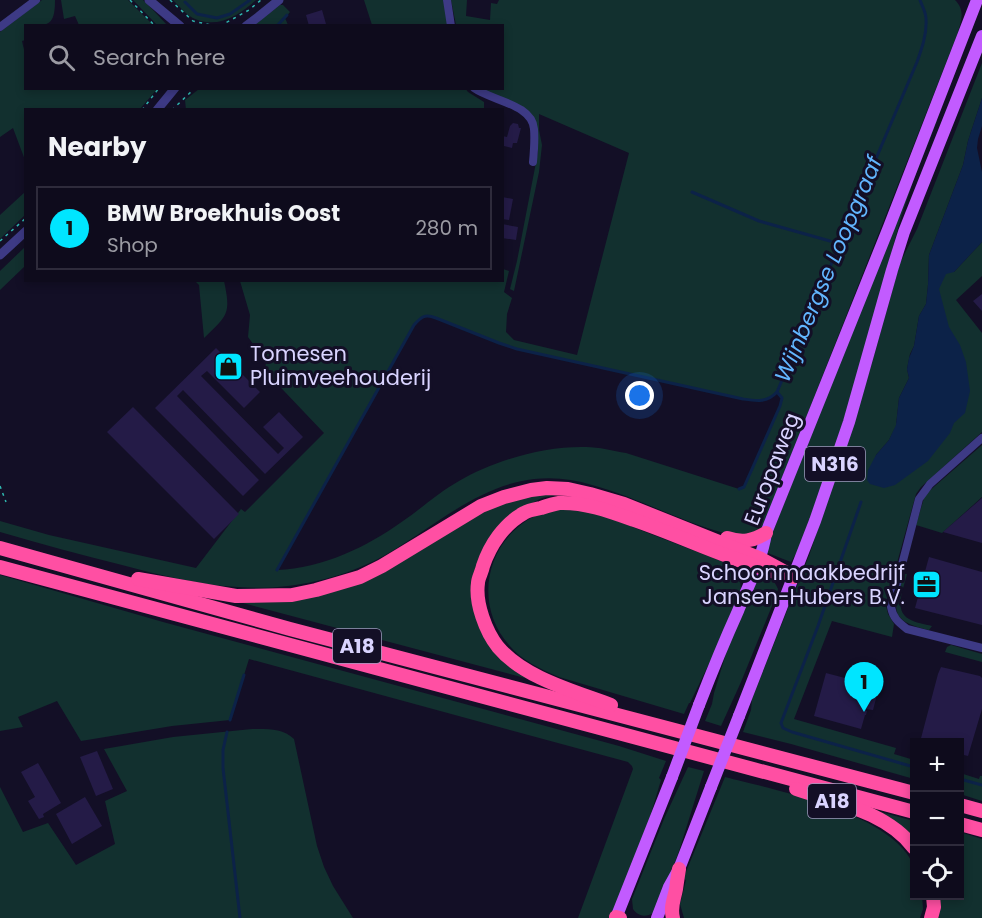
<!DOCTYPE html>
<html lang="en">
<head>
<meta charset="utf-8">
<style>
  :root { --surface:#0e0b1c; --page:#1c1929; --text:#f1f3f6; --muted:#9b9ba3; --line:#2e2b3b; --accent:#00e5ff }
  body { margin:0; font-family:Poppins,sans-serif; background:var(--page); color:var(--text) }
  .controls { position:absolute; right:18px; bottom:18px; display:grid; overflow:hidden; border-radius:0px; box-shadow:0 3px 9px #0003 }
  .controls button { width:54px; height:54px; display:grid; place-items:center; padding:0; border:0; border-bottom:2px solid var(--line); background:var(--surface); color:var(--text); font:30px sans-serif }
  .you { position:absolute; left:640px; top:396px; width:21px; height:21px; margin:-15px; border:4px solid #fff; border-radius:50%; background:#1a73e8; box-shadow:0 0 0 9px #1a73e833 }
  .badge { display:grid; place-items:center; width:39px; height:39px; border-radius:50%; background:var(--accent); color:#111; font-size:20px; font-weight:700 }
  .pin { position:absolute; translate:-50% -50px; filter:drop-shadow(0 2px 3px #0008) }
  .pin::after { content:''; position:absolute; top:32px; width:21px; height:18px; background:inherit; clip-path:polygon(0 0,100% 0,50% 100%) }
  .list { margin:0; padding:0; list-style:none }
  h2 { display:flex; justify-content:space-between; align-items:center; height:78px; margin:0; padding:0 24px; font-size:26px }
  h2 small { font-size:20px; font-weight:400; color:var(--muted) }
  .list li { display:grid; grid-template-columns:39px 1fr auto; gap:18px; align-items:center; box-sizing:border-box; height:84px; margin:0 12px 12px; padding:0 12px; border:2px solid var(--line); border-radius:0px }
  .list b { display:block; font-size:22px; white-space:nowrap }
  .list p { margin:0; font-size:20px; white-space:nowrap; color:var(--muted) }
  .list em { font-size:20px; font-style:normal; color:var(--muted) }
  .icon { flex:none; width:33px; height:33px; fill:none; stroke:currentColor; stroke-width:2; stroke-linecap:round; stroke-linejoin:round }
  .map { position:relative; flex:none; width:982px; height:918px; overflow:hidden }
  .search { position:absolute; background:var(--surface); box-shadow:0 3px 9px #0003; left:24px; top:24px; width:480px; height:66px; display:flex; align-items:center; gap:15px; box-sizing:border-box; padding:0 21px; border-radius:0px; color:var(--muted); font-size:22px }
  .panel { position:absolute; background:var(--surface); box-shadow:0 3px 9px #0003; left:24px; top:108px; width:480px; height:174px; border-radius:0px }
  .map>svg:first-child { display:block }
  .green { fill:#12302f; fill-rule:evenodd }
  .water { fill:#0c2248 }
  .lines { fill:none; stroke-linecap:round; stroke-linejoin:round }
  .stream { stroke:#0c2248; stroke-width:3 }
  .building { fill:#241b47 }
  .path { stroke:#2fb8b0; stroke-width:1.5; stroke-dasharray:3 4.5; stroke-linecap:butt }
  .minor { stroke:#3d3a85; stroke-width:8 }
  .tertiary { stroke:#3d3a85; stroke-width:9 }
  .primary { stroke:#c25bff; stroke-width:12 }
  .motorway { stroke:#ff4fa3; stroke-width:14 }
  .primary-bridge { stroke:#c25bff; stroke-width:12 }
  .labels { text-anchor:middle; stroke-width:6; stroke-linejoin:round; paint-order:stroke }
  .shield { fill:#130f26; stroke:#9e99be; stroke-width:1.5 }
  .shield-label { font-size:20px; font-weight:bold; fill:#d9d4ff }
  .poi-label { font-size:21px; fill:#d9d4ff; stroke:#130f26; text-anchor:start }
  .street-label { font-size:21px; fill:#d9d4ff; stroke:#130f26 }
  .water-label { font-size:22px; font-style:italic; fill:#62b6ff; stroke:#130f26 }
</style>
</head>
<body>
<div class="map">
<svg width="982" height="918" viewBox="0 0 982 918">
  <rect width="100%" height="100%" fill="#130f26"/>
  <!-- green -->
  <g class="green">
    <path d="M42,0h13c0,27 -7,25 -29,26l-1,14 -3,1 3,13 1,34 131,1 -17,20 -114,1 -1,50 -12,-32 -13,9v-105z"/>
    <polygon points="61,0 128,0 153,25 79,25 75,16 64,19"/>
    <polygon points="133,0 143,0 153,10 167,25 157,25"/>
    <path d="M173,0h83c-16,15 -38,29 -61,19 -8,-3 -16,-13 -22,-19z"/>
    <polygon points="364,0 445,0 450,25 372,25"/>
    <path d="M451,0h16l-1,16 24,4 1,-17 6,1 2,-4h456c11,11 6,22 2,35l-191,484c-3,6 -8,14 -15,16 -5,1 -22,0 -27,-2 -45,-12 -87,-36 -132,-48 -19,-6 -38,-8 -58,-6 -61,7 -107,55 -160,82 -41,20 -91,30 -136,26 -39,-2 -78,-12 -116,-22 -41,-10 -81,-21 -122,-33v-11l49,14 147,33 45,-59 4,3 79,-79 -59,-62 1,-9 -18,-25 2,-22 -10,-34 262,-1 1,-11 6,2 -5,21 8,6 -5,16 -1,18 8,8 63,15 52,-202 -90,-39v16l3,15 -3,27 -25,119 -4,-2 7,-28 21,-109 -11,-39 -52,-24 27,-1v-62l-46,-1zM429,315l70,28 18,6 225,50c14,2 25,4 35,-6l5,5 -2,8 -36,81 -5,2 -113,-36c-13,-2 -27,-6 -40,-6 -42,-1 -91,13 -127,34 -20,11 -37,27 -56,40 -36,26 -80,47 -126,49l137,-245 7,-7z"/>
    <polygon points="280,5 283,5 290,12 285,18 288,25 253,26"/>
    <polygon points="982,63 982,98 968,141 963,165 929,255 928,285 926,304 919,316 914,346 910,354 907,369 909,378 899,398 896,425 889,440 876,455 870,484 940,325 935,267 954,272 982,242 982,276 956,300 982,333 982,432 921,487 916,494 887,599 886,606 888,614 894,624 892,637 832,621 794,719 896,748 894,754 914,760 914,779 791,744 743,732 751,710 752,699 810,553 872,363 900,263 917,229"/>
    <polygon points="465,88 468,92 484,102 484,109 186,110 185,100 199,89"/>
    <polygon points="935,120 937,121 914,179 902,214 854,388 823,483 798,550 791,562 765,552"/>
    <polygon points="25,192 25,215 0,239 0,215"/>
    <polygon points="25,247 25,266 0,290 0,271"/>
    <path d="M195,281h29c7,33 4,34 -20,57l-5,-53z"/>
    <polygon points="982,445 982,497 942,533 916,525 924,498 927,493"/>
    <polygon points="566,493 542,498 524,507 486,546 480,623 536,681 224,598 311,595 467,518 529,494"/>
    <path d="M574,509l22,4 125,48 18,9 2,20 -23,55 -28,58h-1l-5,11 -125,-37c-18,-8 -37,-16 -50,-32 -41,-47 -18,-119 42,-135 7,-2 16,-1 23,-1z"/>
    <path d="M905,574h2c-3,14 -14,36 2,45 6,4 16,5 23,7l-3,4c-40,-9 -36,-20 -26,-55z"/>
    <polygon points="0,575 163,622 619,746 666,761 659,778 661,780 650,817 611,918 578,918 633,769 632,766 628,762 249,659 230,720 172,726 81,741 57,701 18,717 23,727 0,731"/>
    <path d="M760,576c10,0 14,4 18,13l-2,7 -35,86 -20,44 -16,-5 7,-17 2,-11 17,-56 24,-58z"/>
    <polygon points="951,645 982,654 982,662 945,652 947,647"/>
    <path d="M252,729c15,0 31,-1 42,10l23,107 7,21 9,19 20,32h-353v-131l23,45 25,-9 28,42 39,-21 -10,-43 22,-10 -23,-42 69,-12z"/>
    <path d="M688,767l16,4 -25,80 -17,45 -8,17c-9,4 -15,4 -21,-4l-1,-10 32,-80z"/>
    <polygon points="960,773 979,779 980,776 982,776 982,801 960,794"/>
    <path d="M725,777c50,13 166,36 188,87 4,8 1,22 1,32h8l1,13 -3,9h-236l-4,-14 6,-24 -3,-1z"/>
    <polygon points="877,811 914,821 914,841"/>
    <polygon points="960,832 982,839 982,918 935,918 937,896 960,896"/>
  </g>
  <!-- water -->
  <polygon class="water" points="982,98 982,126 978,139 977,148 982,172 982,242 954,272 946,274 939,289 949,327 960,345 966,362 970,391 965,413 954,423 950,433 928,461 895,485 884,488 870,484 867,480 868,470 876,455 889,440 896,425 899,398 909,378 907,369 909,358 914,346 919,316 926,304 928,285 929,255 963,165 968,141"/>
  <g class="lines">
    <!-- stream -->
    <g class="stream">
      <polyline points="185,2 197,14 217,18 230,14 250,0"/>
      <polyline points="277,26 287,15"/>
      <polyline points="692,192 759,221 830,241"/>
      <polyline points="739,489 744,487 780,406 782,398 777,392"/>
      <polyline points="861,502 818,626 781,723 783,728 792,732 914,767"/>
      <path d="M277,570l137,-245c8,-9 11,-11 22,-7l63,25 18,6 226,50c13,2 24,4 34,-7l140,-330c5,-14 10,-28 9,-43 0,-7 -4,-13 -6,-19"/>
      <polyline points="230,720 244,675"/>
      <polyline points="227,732 223,750 223,768 240,918"/>
      <polyline points="960,779 982,785"/>
    </g>
  </g>
  <!-- building -->
  <g class="building">
    <polygon points="322,10 326,24 321,26 309,26 306,15"/>
    <polygon points="513,123 518,124 519,128 521,128 517,143 513,143 512,148 504,146 502,136 507,137 510,126"/>
    <polygon points="502,197 513,199 509,220 502,219"/>
    <polygon points="502,224 518,227 516,240 502,238"/>
    <polygon points="982,294 982,311 973,301"/>
    <polygon points="216,348 260,392 244,408 207,371 201,376 278,454 284,448 263,427 279,412 303,437 265,474 183,390 177,396 259,480 243,496 155,408"/>
    <polygon points="133,407 239,514 214,539 107,432"/>
    <polygon points="982,498 982,543 943,532"/>
    <polygon points="929,557 982,572 982,625 915,608"/>
    <polygon points="941,667 980,676 982,678 982,709 968,756 960,754 960,742 920,742 938,674"/>
    <polygon points="826,673 879,687 873,710 866,709 866,711 867,711 866,715 865,715 861,729 814,716"/>
    <polygon points="97,751 113,789 96,796 80,757"/>
    <polygon points="38,763 61,803 43,814 44,817 39,819 28,801 35,797 21,772"/>
    <polygon points="85,797 102,826 72,844 56,814"/>
  </g>
  <g class="lines">
    <!-- path -->
    <g class="path">
      <polyline points="130,0 155,26"/>
      <polyline points="170,0 193,21 215,26"/>
      <polyline points="220,26 249,10 261,0"/>
      <polyline points="142,110 159,88"/>
      <polyline points="172,110 195,88"/>
      <polyline points="0,241 26,218"/>
      <polyline points="0,486 6,502"/>
    </g>
    <!-- minor -->
    <g class="minor">
      <polyline points="447,0 451,26"/>
      <polyline points="0,27 36,0"/>
      <path d="M474,88c18,13 58,16 60,41 1,11 0,22 -1,33"/>
      <path d="M982,438l-52,46 -11,15 -28,108c2,11 7,15 16,22l75,19"/>
    </g>
    <!-- tertiary -->
    <g class="tertiary">
      <polyline points="149,0 180,26"/>
      <polyline points="246,26 258,17 279,0"/>
      <polyline points="157,110 175,88"/>
      <polyline points="0,255 26,231"/>
    </g>
    <!-- primary -->
    <g class="primary">
      <path d="M699,705c12,-31 25,-63 39,-94 10,-25 24,-51 28,-78l123,-306 88,-227"/>
      <polyline points="739,716 815,521 849,422 892,270 904,232 982,36"/>
      <polyline points="616,918 672,777"/>
      <polyline points="657,918 669,887 679,869 711,787"/>
    </g>
    <!-- motorway -->
    <g class="motorway">
      <path d="M727,538c15,5 26,3 39,-5"/>
      <polyline points="0,548 290,629 914,793"/>
      <polyline points="0,567 424,681 914,812"/>
      <polyline points="138,579 236,596 292,595 316,590 360,577 382,566 481,506 504,497 531,490 547,488 568,489 590,494 624,504 759,558 794,577"/>
      <path d="M611,705c-37,-14 -87,-27 -113,-58 -12,-15 -23,-44 -20,-64 0,-5 4,-11 5,-17 7,-21 21,-42 41,-53 5,-3 12,-4 17,-5 6,-2 12,-4 18,-5 26,-1 50,8 75,17 47,16 93,39 141,52"/>
      <path d="M796,789c41,14 91,23 118,59"/>
      <polyline points="960,805 982,811"/>
      <polyline points="960,824 982,830"/>
      <polyline points="616,917 620,918"/>
      <path d="M673,918c-3,-11 1,-18 3,-29 1,-7 2,-14 3,-20"/>
      <polyline points="931,918 934,907 933,896"/>
    </g>
    <!-- primary-bridge -->
    <g class="primary-bridge">
      <polyline points="672,777 699,705"/>
      <polyline points="711,787 739,716"/>
    </g>
  </g>
  <!-- icons -->
  <defs>
    <symbol id="shop-square" viewBox="-11 -11 22 22"><rect x="-9" y="-9" width="18" height="18" rx="4" fill="#00e5ff" stroke="#130f26"/><path d="M-5-2.5h2.3a2.7 3.5 0 0 1 5.4 0H5L5.5 6h-11ZM-1.5-2.5h3a1.5 2.3 0 0 0-3 0Z" fill="#111"/></symbol>
    <symbol id="office-square" viewBox="-11 -11 22 22"><rect x="-9" y="-9" width="18" height="18" rx="4" fill="#00e5ff" stroke="#130f26"/><path d="M-6-3h4V-5.5h4V-3h4V5H-6ZM-1-4.5V-3h2v-1.5ZM-6 0V1H6V0Z" fill="#111"/></symbol>
  </defs>
  <g fill-rule="evenodd">
    <use href="#shop-square" x="212" y="350" width="33" height="33"/>
    <use href="#office-square" x="910" y="568" width="33" height="33"/>
  </g>
  <g class="labels">
    <!-- shield labels -->
    <g class="shield">
      <rect x="805" y="447" width="60" height="34" rx="4.5"/>
      <rect x="333" y="629" width="48" height="34" rx="4.5"/>
      <rect x="808" y="784" width="48" height="34" rx="4.5"/>
    </g>
    <g class="shield-label">
      <text x="835" y="471">N316</text>
      <text x="357" y="653">A18</text>
      <text x="832" y="808">A18</text>
    </g>
    <!-- poi labels -->
    <g class="poi-label">
      <text x="250" y="361">Tomesen<tspan x="250" dy="24">Pluimveehouderij</tspan></text>
      <text x="905" y="580" text-anchor="end">Schoonmaakbedrijf<tspan x="905" dy="24">Jansen-Hubers B.V.</tspan></text>
    </g>
    <!-- street labels -->
    <g class="street-label">
      <text transform="translate(772 469) rotate(-69)" y="7">Europaweg</text>
    </g>
    <!-- water labels -->
    <g class="water-label">
      <text transform="translate(828 269) rotate(-67)" y="8">Wijnbergse Loopgraaf</text>
    </g>
  </g>
</svg>
<div class="controls">
<button>+</button>
<button>−</button>
<button><svg class="icon" aria-label="locate" viewBox="0 0 24 24"><circle cx="12" cy="12" r="6"/><path d="M12 2v4M12 18v4M2 12h4M18 12h4"/></svg></button>
</div>
<div class="you"></div>
<div class="pin badge" style="left:864px;top:712px">1</div>
<div class="search"><svg class="icon" aria-label="search" viewBox="0 0 24 24"><circle cx="10" cy="10" r="6"/><path d="M15 15l6 6"/></svg>Search here</div>
<section class="panel">
<h2>Nearby<small></small></h2>
<ul class="list">
<li><span class="badge">1</span><div><b>BMW Broekhuis Oost</b><p>Shop</p></div><em>280 m</em></li>
</ul>
</section>
</div>
</body>
</html>
